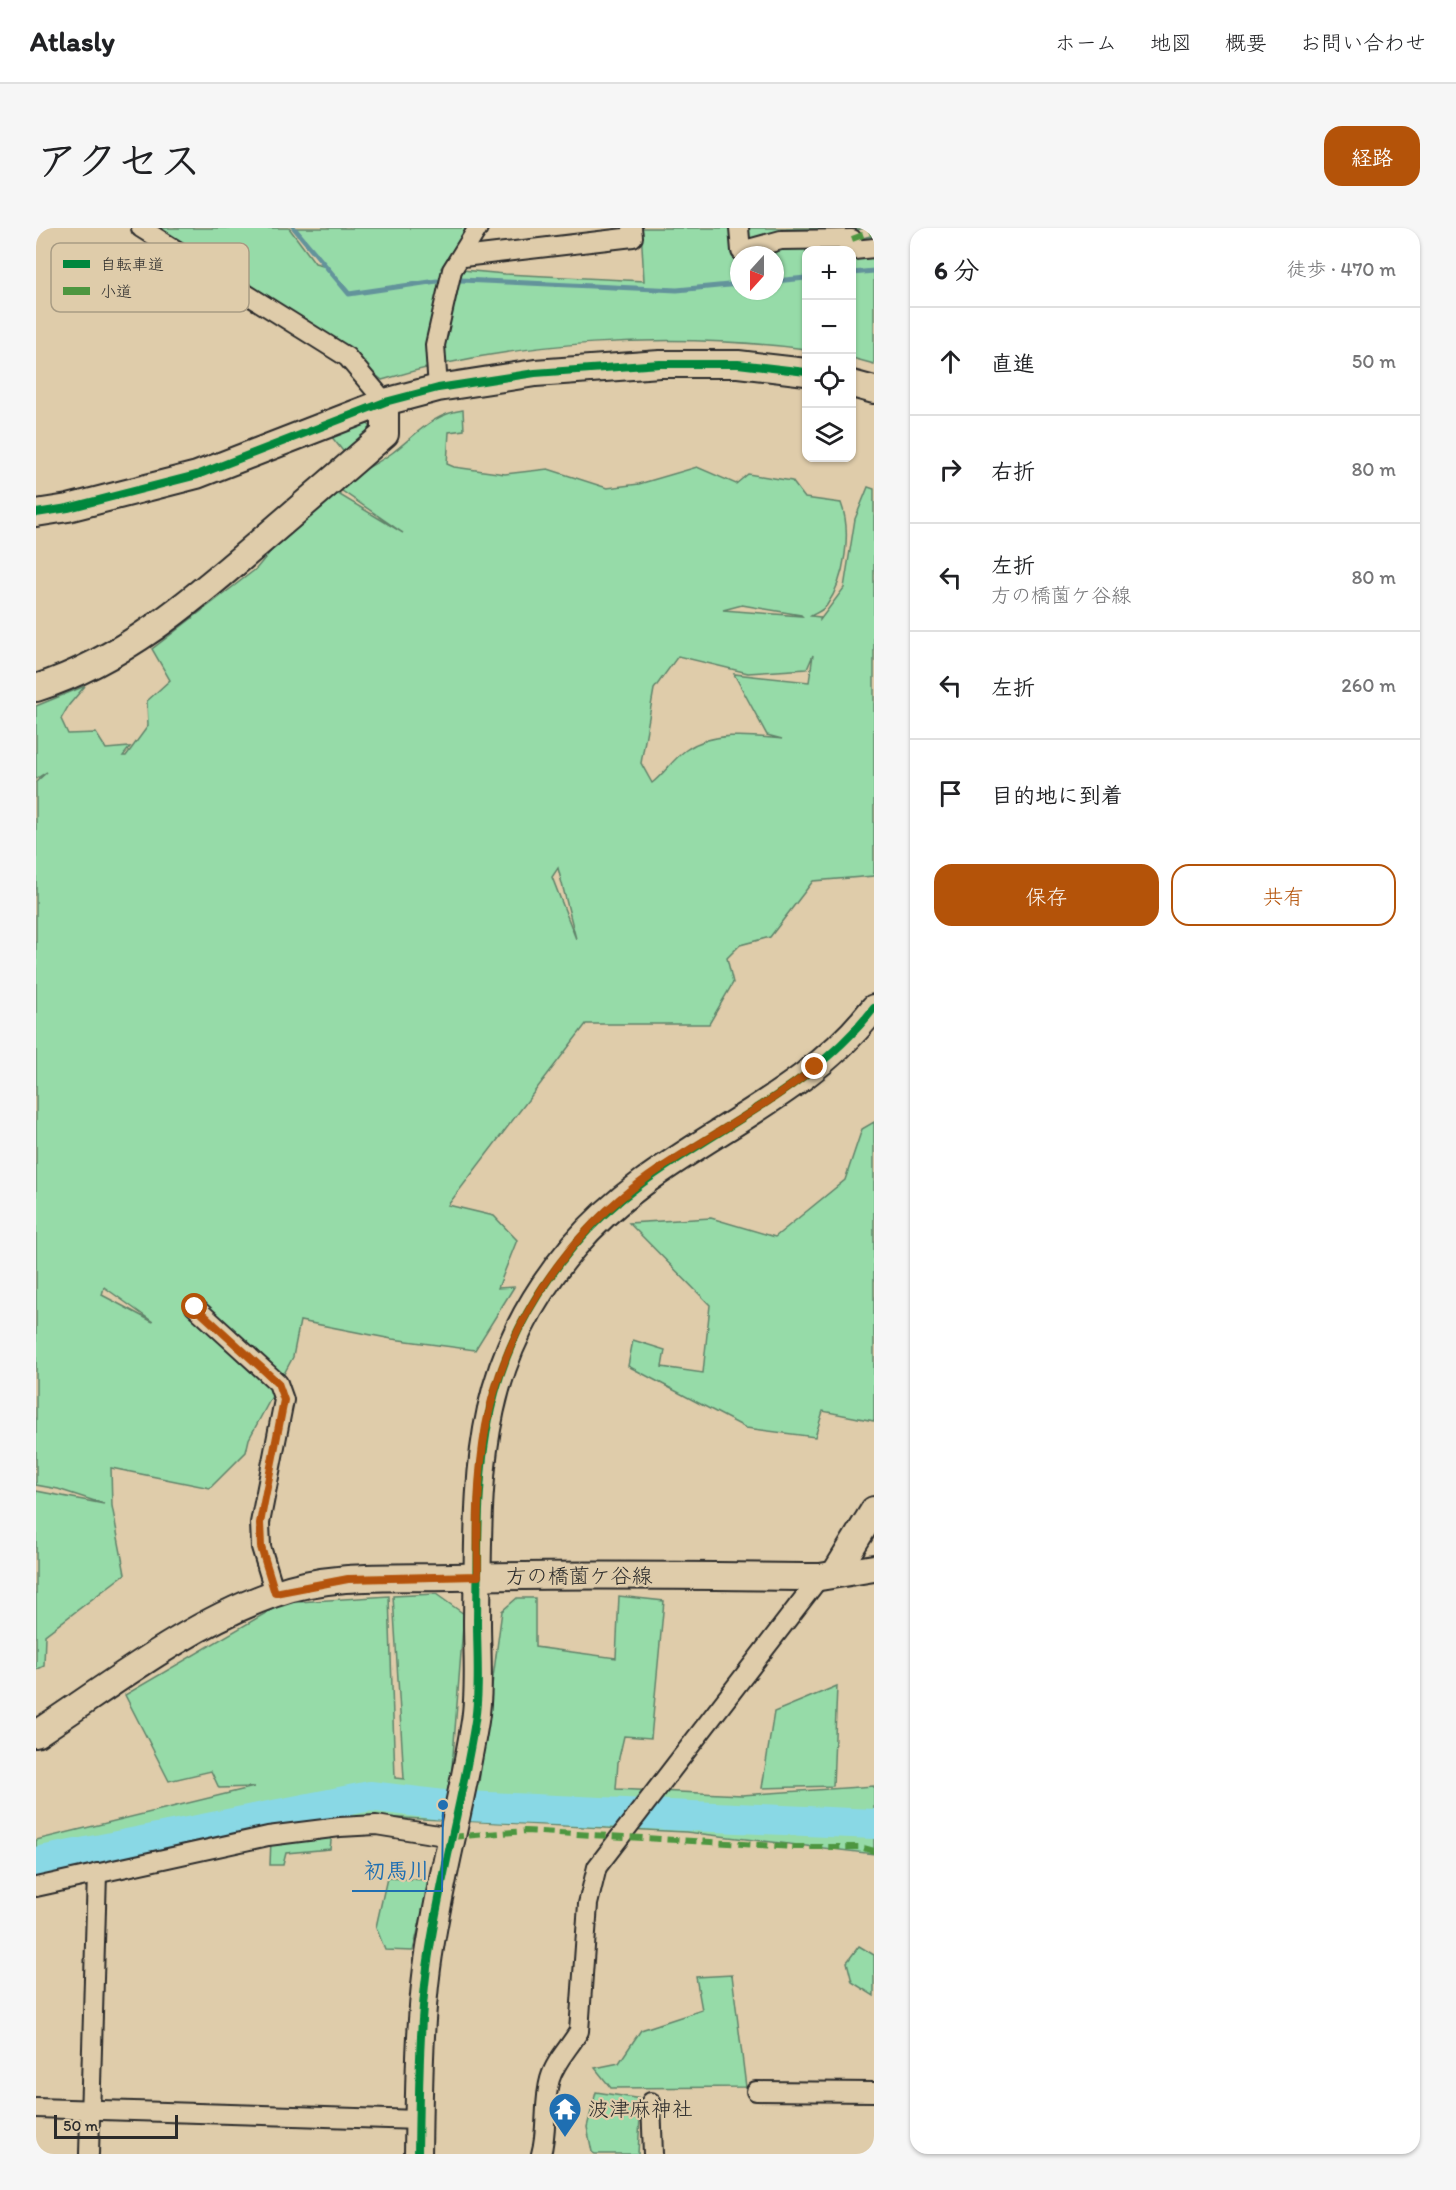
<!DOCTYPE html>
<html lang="ja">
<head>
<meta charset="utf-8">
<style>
  :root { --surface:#fff; --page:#f6f6f6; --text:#202124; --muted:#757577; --line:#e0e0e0; --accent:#b45309 }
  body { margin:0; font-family:Itim,"Klee One",sans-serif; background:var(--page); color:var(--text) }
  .controls { position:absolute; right:18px; top:18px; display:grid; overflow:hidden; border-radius:12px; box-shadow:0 2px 4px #0004 }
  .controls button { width:54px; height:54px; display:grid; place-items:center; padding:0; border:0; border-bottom:2px solid var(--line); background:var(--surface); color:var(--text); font:30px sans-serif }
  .compass { position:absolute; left:694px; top:18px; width:54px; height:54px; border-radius:50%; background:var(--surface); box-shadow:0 2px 4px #0004; rotate:201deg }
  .scale { position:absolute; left:18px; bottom:15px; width:124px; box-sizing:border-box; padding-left:6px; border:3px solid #2b2b2b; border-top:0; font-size:16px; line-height:21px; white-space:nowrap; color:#2b2b2b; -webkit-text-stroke:4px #dfccaa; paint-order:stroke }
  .stop { position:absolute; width:18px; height:18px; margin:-14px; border:4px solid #b45309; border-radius:50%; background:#fff }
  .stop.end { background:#b45309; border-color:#fff; box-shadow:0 2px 6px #0008 }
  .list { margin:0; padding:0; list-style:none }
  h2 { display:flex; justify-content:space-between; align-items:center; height:78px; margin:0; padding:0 24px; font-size:26px }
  h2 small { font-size:20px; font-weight:400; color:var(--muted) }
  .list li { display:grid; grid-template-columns:39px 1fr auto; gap:18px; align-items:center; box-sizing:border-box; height:108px; padding:0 24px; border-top:2px solid var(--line) }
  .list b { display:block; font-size:22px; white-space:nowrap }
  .list p { margin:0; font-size:20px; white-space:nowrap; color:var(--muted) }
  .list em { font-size:20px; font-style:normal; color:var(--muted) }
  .actions { display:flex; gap:12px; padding:18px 24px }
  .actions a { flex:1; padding:14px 0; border:2px solid var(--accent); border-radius:18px; text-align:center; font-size:21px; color:var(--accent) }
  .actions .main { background:var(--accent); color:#fff }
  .icon { flex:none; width:33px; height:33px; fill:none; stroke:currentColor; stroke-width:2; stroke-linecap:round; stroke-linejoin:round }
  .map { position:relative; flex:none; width:838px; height:1926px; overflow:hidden; border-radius:18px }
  header { display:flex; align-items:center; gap:36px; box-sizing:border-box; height:84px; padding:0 30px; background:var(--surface); border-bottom:2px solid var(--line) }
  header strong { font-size:28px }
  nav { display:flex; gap:33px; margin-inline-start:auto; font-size:21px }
  .intro { display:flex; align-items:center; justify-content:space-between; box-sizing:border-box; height:144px; padding:0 36px }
  h1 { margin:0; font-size:42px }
  .button { padding:15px 27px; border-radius:18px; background:var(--accent); color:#fff; font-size:21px; font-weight:700 }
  main { display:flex; gap:36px; padding:0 36px }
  aside { flex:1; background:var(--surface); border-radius:18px; box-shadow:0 2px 4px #0004 }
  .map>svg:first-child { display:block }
  .green { fill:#96dba8; stroke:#60836a; stroke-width:1.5; fill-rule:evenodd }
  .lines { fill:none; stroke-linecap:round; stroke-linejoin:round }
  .stream { stroke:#63939b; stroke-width:5 }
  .river { stroke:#89d8e5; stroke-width:30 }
  .street-casing { stroke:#2b2b2b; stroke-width:22 }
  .secondary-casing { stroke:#2b2b2b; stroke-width:30 }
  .street { stroke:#dfccaa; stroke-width:18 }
  .secondary { stroke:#dfccaa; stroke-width:26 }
  .quiet { stroke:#4d9640; stroke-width:6; stroke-dasharray:12 6; stroke-linecap:butt }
  .cycleway-casing { stroke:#dfccaa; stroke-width:11 }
  .cycleway { stroke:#00873e; stroke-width:8 }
  .route { stroke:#b45309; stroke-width:8 }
  .labels { text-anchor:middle; stroke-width:4.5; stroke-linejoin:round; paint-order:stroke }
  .street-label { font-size:21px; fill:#2b2b2b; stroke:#dfccaa }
  .poi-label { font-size:21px; fill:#2b2b2b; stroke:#dfccaa; text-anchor:start }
  .key { fill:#dfccaa; stroke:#a99c84; stroke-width:1.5 }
  .key-label { font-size:16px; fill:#2b2b2b }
  .leader { fill:none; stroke:#1f6fb2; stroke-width:2 }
  .callout-dot { fill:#1f6fb2; stroke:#dfccaa; stroke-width:2 }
  .callout-label { font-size:22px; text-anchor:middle; font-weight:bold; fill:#1f6fb2; stroke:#dfccaa; stroke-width:4.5; stroke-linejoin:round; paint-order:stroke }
</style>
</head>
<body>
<header>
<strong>Atlasly</strong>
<nav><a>ホーム</a><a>地図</a><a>概要</a><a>お問い合わせ</a></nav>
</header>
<div class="intro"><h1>アクセス</h1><a class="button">経路</a></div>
<main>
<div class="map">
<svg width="838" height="1926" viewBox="0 0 838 1926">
  <rect width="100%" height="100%" fill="#dfccaa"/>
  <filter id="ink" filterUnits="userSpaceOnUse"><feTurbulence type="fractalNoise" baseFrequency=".0167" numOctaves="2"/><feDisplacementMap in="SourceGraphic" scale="12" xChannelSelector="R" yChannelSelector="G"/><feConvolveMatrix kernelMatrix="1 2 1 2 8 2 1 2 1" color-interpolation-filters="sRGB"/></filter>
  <g filter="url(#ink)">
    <!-- green -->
    <g class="green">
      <path d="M119,0h134l26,35 8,2 -29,-37h171l-1,6 -23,34 64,6 139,7 -3,-53h223l-7,2 2,9 15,-4v129l-22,-6v-108h-46v99c-136,-17 -292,-9 -424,31l-27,-22zM703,27h36v36h-36z"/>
      <path d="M427,182l1,20 -15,2 -2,32 7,3 51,7 43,-5 59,19 32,-4 58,-17 39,17 12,-10 44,7 13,17 36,5c11,29 4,76 -14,102 -3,5 -11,8 -16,11l9,1v3l24,-32 11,-69 13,-32 6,2v387l-61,5 -43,56 -30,8 -13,13 6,25 -24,41h-123l-138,181 46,11 23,24 -19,48 16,-1 -39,63 -83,-11 -92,-18 -7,36 -44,82 -3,13 -36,36 -99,-20 1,38 13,68 -80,61 -1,31 -8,4v-179l68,13 -46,-15 -22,-4v-703l11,-10 -11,7v-73l49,-20 -16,19 -8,14 7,15 28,-1 10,16 24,-2 -7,9h3l22,-30 -1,-25 23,-21 -18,-31 104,-80 69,-83 78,47 -68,-47c18,-11 39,-20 57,-33 24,-18 40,-39 71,-43zM706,377l59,10 1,1 -79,-6zM777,427l-4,27 -75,-8 33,61 15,4c-30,-3 -69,-8 -96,11 -13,9 -22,24 -34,33l-11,-20 13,-74 24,-33 70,17 59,-4zM522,640l18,71 -24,-62zM68,1059l49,35 -51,-27z"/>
      <polygon points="329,194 334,198 333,209 310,227 295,208"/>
      <polygon points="838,894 838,1193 787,1183 779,1209 710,1200 592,1138 597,1112 629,1122 626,1139 667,1145 674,1077 593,995 675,990 739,1009 809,952 826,901"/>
      <polygon points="400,1366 428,1386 415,1553 443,1554 466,1383 481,1370 499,1370 499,1419 580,1430 583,1368 628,1373 615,1510 588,1508 582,1534 580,1561 706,1567 838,1558 838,1626 650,1604 346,1589 58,1636 0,1651 0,1612 218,1559 183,1560 175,1543 133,1553 89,1467 247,1375 353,1368 359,1550 368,1551 357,1368"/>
      <polygon points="801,1458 797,1558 726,1560 738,1484"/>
      <polygon points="296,1605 294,1621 250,1625 247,1637 234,1637 235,1611"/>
      <polygon points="351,1650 394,1652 377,1723 349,1722 340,1699"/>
      <polygon points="823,1718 838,1727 838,1768 816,1754 811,1734"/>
      <polygon points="696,1747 710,1859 575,1860 559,1840 583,1835 605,1802 666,1782 660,1749"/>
      <polygon points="560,1864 605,1871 602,1926 559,1926 556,1924 551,1899"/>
    </g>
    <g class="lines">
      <!-- stream -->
      <g class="stream">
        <polyline points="258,0 313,66 401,53"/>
        <polyline points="816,45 838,43"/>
        <polyline points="425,52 641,62 703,56"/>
        <polyline points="739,53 770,50"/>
      </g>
      <!-- river -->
      <polyline class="river" points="0,1634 334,1568 407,1577 838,1596"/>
      <defs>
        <g id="street">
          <polyline points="105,0 311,129 349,174"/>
          <polyline points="703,0 705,23 745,12 816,11 818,22 838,20"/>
          <polyline points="427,29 597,9 596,0"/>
          <polyline points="402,160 399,117 416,42 442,0"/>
          <polyline points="159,1079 242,1155 248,1172 224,1295 225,1319 239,1365"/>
          <polyline points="0,1659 232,1608 304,1599 340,1597 415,1609"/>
          <polyline points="720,1863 838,1864"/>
          <polyline points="615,1874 617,1926"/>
          <polyline points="0,1880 383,1892"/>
          <polyline points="53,1926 61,1645"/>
          <path d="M505,1926c7,-24 2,-51 9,-75 5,-18 20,-32 29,-48l9,-127 9,-37 223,-290"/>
        </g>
        <g id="secondary">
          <polyline points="816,156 838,162"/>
          <polyline points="0,285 32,280 161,247 349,174 402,160 499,145 624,136 702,136 770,144"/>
          <path d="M0,460c86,-27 157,-88 224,-146 42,-36 84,-72 125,-108v-32"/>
          <polyline points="800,1344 838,1282"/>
          <path d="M0,1506c76,-50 151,-109 237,-140 57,-21 121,-16 180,-17 122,-3 245,-1 367,0l54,-9"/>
          <path d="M382,1926c1,-62 1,-124 9,-186 11,-83 35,-164 48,-247 5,-32 2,-68 2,-100 2,-148 -5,-254 97,-375 84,-100 220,-134 300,-238"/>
        </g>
      </defs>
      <!-- street casing -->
      <use href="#street" class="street-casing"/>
      <!-- secondary casing -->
      <use href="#secondary" class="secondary-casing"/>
      <!-- street -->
      <use href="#street" class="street"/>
      <!-- secondary -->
      <use href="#secondary" class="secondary"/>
      <!-- quiet -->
      <g class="quiet">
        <polyline points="816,11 838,3"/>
        <polyline points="415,1609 489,1603 758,1619 824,1619 838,1623"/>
      </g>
      <defs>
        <g id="cycleway">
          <polyline points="0,285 32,280 161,247 349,174 402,160 499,145 624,136 702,136 770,144"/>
          <path d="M382,1926c1,-62 1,-124 9,-186 11,-83 35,-164 48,-247 5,-32 2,-68 2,-100 2,-148 -5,-254 97,-375 84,-100 220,-134 300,-238"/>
        </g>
      </defs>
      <!-- cycleway casing -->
      <use href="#cycleway" class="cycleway-casing"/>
      <!-- cycleway -->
      <use href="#cycleway" class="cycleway"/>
    </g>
  </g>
  <g class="lines" filter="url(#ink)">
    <!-- route -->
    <path class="route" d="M159,1079l83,76 6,17 -24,123 1,24 14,46 73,-14 130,-3c-1,-50 -1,-100 8,-150 19,-99 80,-191 162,-249 55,-39 115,-67 167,-110"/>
  </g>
  <!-- icons -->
  <defs>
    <symbol id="temple-pin" viewBox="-11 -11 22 30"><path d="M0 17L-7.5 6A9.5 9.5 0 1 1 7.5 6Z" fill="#1f6fb2" stroke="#dfccaa"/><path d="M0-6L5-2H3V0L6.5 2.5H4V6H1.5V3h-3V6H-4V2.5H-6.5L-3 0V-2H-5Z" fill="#fff"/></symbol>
  </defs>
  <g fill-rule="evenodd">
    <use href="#temple-pin" x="510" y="1862" width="38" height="52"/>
  </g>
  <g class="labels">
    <!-- street labels -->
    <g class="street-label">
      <text x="543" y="1355">方の橋薗ケ谷線</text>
    </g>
    <!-- poi labels -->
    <g class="poi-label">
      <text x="552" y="1888">波津麻神社</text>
    </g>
  </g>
  <!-- legend -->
  <rect x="15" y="15" width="198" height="69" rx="9" class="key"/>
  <rect x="27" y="32" width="27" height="8" fill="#00873e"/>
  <rect x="27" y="59" width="27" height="8" fill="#4d9640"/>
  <g class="key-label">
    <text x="64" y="42">自転車道</text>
    <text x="64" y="69">小道</text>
  </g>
  <!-- callouts -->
  <path class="leader" d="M407 1577L406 1663H316"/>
  <circle class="callout-dot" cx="407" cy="1577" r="6"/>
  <g class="callout-label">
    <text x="361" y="1650">初馬川</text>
  </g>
</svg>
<div class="controls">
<button>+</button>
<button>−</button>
<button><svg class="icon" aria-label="locate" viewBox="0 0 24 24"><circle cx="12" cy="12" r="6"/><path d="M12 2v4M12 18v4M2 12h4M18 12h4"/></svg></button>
<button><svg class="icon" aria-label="layers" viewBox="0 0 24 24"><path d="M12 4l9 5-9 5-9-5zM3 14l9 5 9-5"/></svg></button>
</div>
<svg class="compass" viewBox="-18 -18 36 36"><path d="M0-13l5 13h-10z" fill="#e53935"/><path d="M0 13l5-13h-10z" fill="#757577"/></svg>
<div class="scale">50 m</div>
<div class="stop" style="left:159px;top:1079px"></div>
<div class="stop end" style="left:779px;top:839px"></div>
</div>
<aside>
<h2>6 分<small>徒歩 · 470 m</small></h2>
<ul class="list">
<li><svg class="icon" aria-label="ahead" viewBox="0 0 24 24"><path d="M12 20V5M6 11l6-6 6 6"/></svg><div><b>直進</b></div><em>50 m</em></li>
<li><svg class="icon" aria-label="right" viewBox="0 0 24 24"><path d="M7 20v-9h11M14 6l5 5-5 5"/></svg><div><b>右折</b></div><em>80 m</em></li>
<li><svg class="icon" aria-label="left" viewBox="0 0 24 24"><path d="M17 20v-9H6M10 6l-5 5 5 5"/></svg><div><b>左折</b><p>方の橋薗ケ谷線</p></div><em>80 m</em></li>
<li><svg class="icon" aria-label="left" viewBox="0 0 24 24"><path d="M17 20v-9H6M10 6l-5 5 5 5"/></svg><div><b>左折</b></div><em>260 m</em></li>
<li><svg class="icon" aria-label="arrive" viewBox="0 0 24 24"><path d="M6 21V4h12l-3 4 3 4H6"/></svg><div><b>目的地に到着</b></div></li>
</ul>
<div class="actions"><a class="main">保存</a><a>共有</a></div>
</aside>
</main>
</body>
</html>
